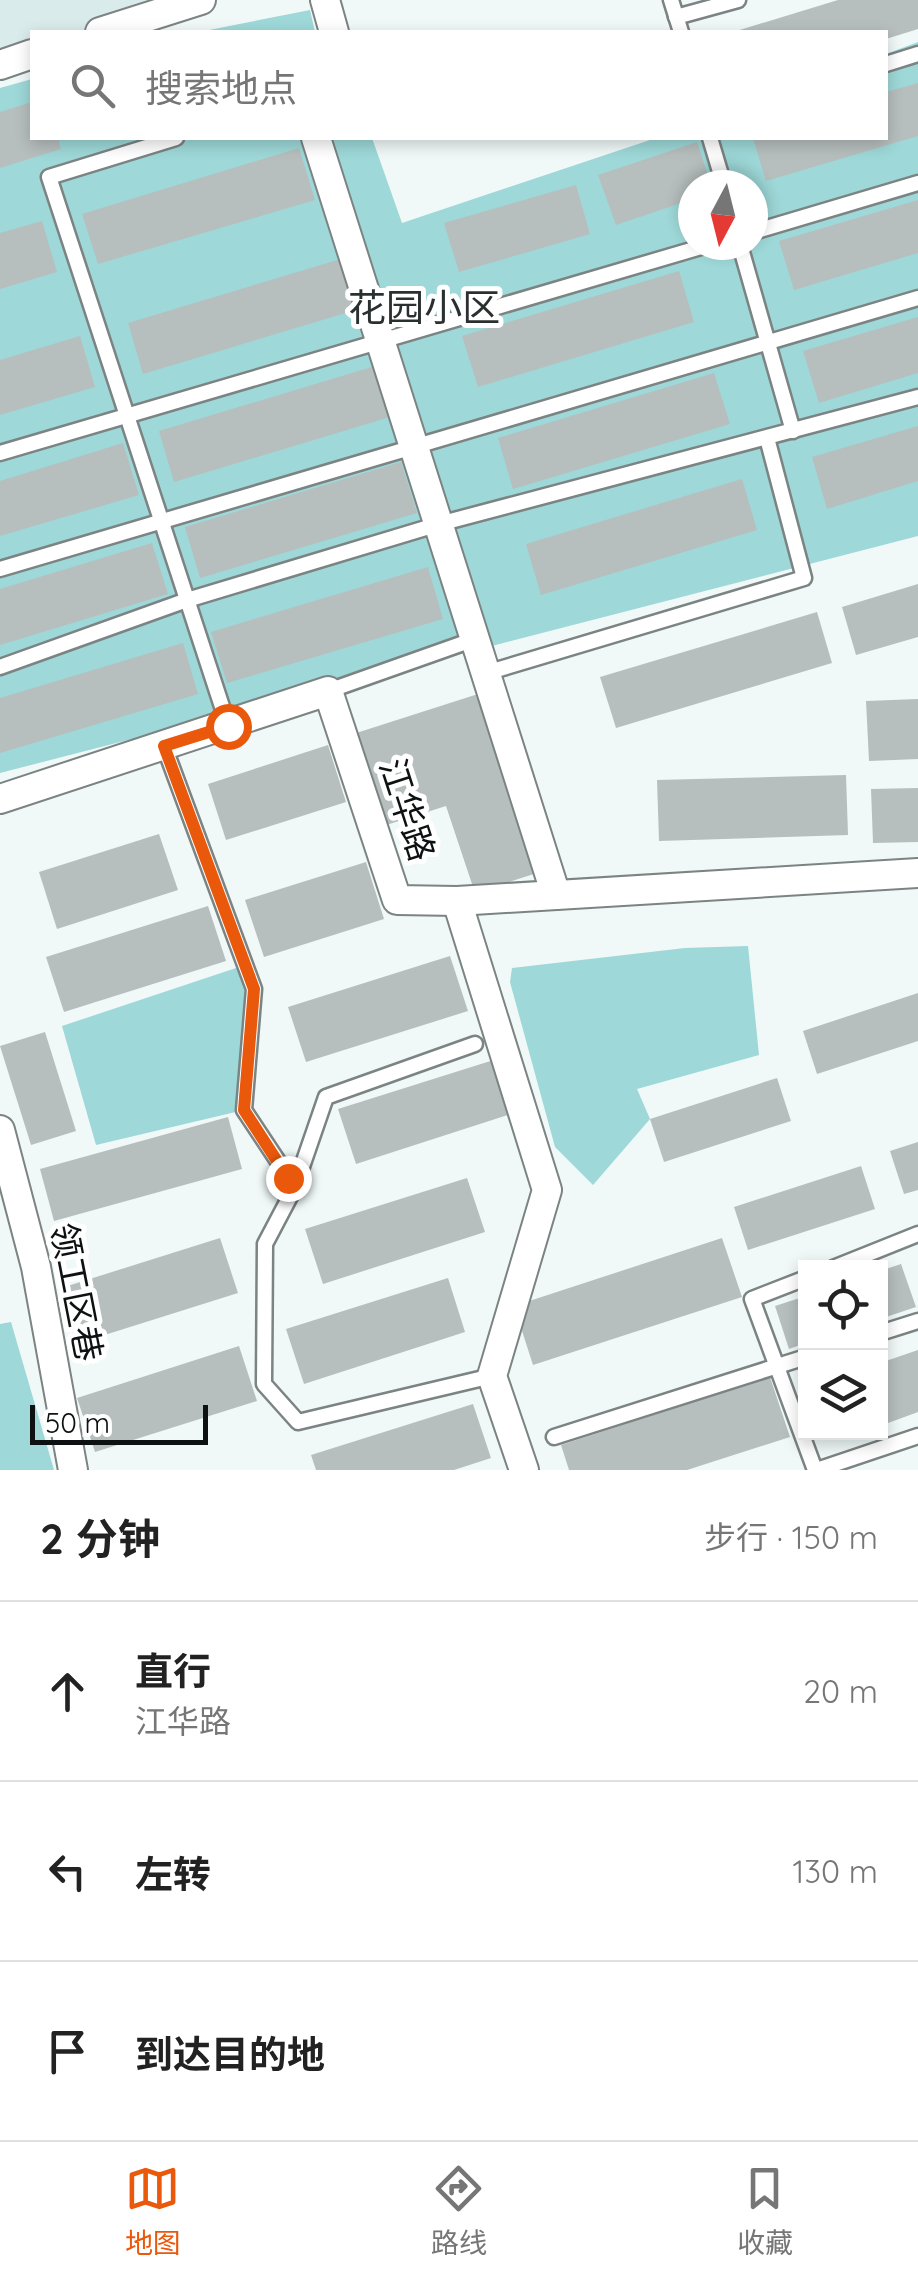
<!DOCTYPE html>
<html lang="zh">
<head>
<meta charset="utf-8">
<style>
  :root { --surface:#fff; --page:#f6f6f6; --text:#222; --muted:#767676; --line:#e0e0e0; --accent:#ea580c }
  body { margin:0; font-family:Quicksand,"Noto Sans SC",sans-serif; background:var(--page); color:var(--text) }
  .controls { position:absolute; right:30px; bottom:30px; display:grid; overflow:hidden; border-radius:0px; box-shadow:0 5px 15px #0003 }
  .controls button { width:90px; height:90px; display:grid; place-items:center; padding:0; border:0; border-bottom:2px solid var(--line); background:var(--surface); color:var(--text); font:50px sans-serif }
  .compass { position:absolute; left:678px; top:170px; width:90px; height:90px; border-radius:50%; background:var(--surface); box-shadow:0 5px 15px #0003; rotate:187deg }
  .scale { position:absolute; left:30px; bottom:25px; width:178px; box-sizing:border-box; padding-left:10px; border:5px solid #0e1111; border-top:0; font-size:28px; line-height:35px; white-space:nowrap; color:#0e1111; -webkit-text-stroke:8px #fff; paint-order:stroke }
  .stop { position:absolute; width:30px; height:30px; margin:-22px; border:8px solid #ea580c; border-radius:50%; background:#fff }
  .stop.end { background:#ea580c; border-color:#fff; box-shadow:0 2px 10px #0008 }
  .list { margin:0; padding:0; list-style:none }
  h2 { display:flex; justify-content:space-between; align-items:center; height:130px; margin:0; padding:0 40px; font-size:42px }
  h2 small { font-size:32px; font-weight:400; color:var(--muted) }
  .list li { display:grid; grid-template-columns:65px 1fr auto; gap:30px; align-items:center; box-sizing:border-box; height:180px; padding:0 40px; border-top:2px solid var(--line) }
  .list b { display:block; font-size:38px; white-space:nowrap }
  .list p { margin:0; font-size:32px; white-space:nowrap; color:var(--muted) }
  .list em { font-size:32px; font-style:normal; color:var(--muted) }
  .icon { flex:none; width:55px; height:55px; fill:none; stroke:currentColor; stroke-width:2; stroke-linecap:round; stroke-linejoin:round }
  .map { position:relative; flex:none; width:918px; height:1470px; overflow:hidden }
  .search { position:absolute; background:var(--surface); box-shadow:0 5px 15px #0003; left:30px; right:30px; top:30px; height:110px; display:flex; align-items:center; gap:25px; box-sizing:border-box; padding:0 35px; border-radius:0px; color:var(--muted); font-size:38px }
  .sheet { height:670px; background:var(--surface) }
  nav { display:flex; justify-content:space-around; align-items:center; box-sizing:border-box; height:140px; border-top:2px solid var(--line); background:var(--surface); font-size:28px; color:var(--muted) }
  nav a { display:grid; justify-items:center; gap:5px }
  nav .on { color:var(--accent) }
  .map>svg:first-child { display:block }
  .built { fill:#daebeb }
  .green { fill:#9ed8d8; fill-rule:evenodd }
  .building { fill:#b7bebe }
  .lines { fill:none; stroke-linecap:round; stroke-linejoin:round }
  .lane-casing { stroke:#7c8383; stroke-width:19 }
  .street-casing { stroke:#7c8383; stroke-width:32 }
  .lane { stroke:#fff; stroke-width:14 }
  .street { stroke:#fff; stroke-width:28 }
  .route { stroke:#ea580c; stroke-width:12 }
  .labels { text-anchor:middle; stroke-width:10; stroke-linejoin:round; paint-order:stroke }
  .street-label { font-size:35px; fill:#0e1111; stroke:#fff }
  .neighbourhood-label { font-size:38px; fill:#2a3030; stroke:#fff }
</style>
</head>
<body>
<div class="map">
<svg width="918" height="1470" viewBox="0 0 918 1470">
  <rect width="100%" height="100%" fill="#f0f8f8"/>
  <!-- built -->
  <polygon class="built" points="0,0 175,0 78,32 32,32 32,48 0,59"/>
  <!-- green -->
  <g class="green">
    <polygon points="310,10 315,32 199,32"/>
    <path d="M918,42v494l-918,237v-685l32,-9v59h340l30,85 254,-85h230v-84zM693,185h60v60h-60z"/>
    <polygon points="748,946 759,1055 637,1089 650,1119 593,1185 555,1147 510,982 512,968 685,948"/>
    <polygon points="245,965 254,989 244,1110 96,1145 62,1026"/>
    <polygon points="11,1322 54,1470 0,1470 0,1324"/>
  </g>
  <!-- building -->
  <g class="building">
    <polygon points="838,0 918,0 918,29 886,39 886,32 733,32"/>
    <polygon points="918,83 918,136 766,181 753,138 886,138 886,92"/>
    <polygon points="32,102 32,138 58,138 61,149 0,168 0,112"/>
    <polygon points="697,142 711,185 693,185 693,199 616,225 598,175"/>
    <polygon points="299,148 315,200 98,264 82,214"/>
    <polygon points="576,185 590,234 459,272 444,223"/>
    <polygon points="918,200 918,253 794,290 779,241"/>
    <polygon points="42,221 57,272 0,289 0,233"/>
    <polygon points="344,258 359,309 143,374 128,323"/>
    <polygon points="679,271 694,322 478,387 462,336"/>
    <polygon points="918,317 918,373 819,403 803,351"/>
    <polygon points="80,336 95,387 0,415 0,360"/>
    <polygon points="375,366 390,417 174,482 159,431"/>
    <polygon points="714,373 730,424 513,489 498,438"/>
    <polygon points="918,426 918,481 827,509 812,457"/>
    <polygon points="123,443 139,495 0,536 0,481"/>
    <polygon points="401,462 417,513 200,578 185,527"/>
    <polygon points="742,479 757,530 541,595 526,544"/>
    <polygon points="152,543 168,594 0,645 0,589"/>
    <polygon points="428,567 443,619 227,683 211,632"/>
    <polygon points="918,584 918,637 856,655 842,607"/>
    <polygon points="817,612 832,663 616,728 600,677"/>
    <polygon points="183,643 198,694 0,753 0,698"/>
    <polygon points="478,694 537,873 475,893 446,806 380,827 350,735"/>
    <polygon points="918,699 918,759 869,761 866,701"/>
    <polygon points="328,745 346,802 226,840 208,784"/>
    <polygon points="846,775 848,835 659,841 657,780"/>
    <polygon points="918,788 918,842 873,843 871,789"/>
    <polygon points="159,834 178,890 57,929 39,872"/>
    <polygon points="366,862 384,919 264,957 245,900"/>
    <polygon points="208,906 226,961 64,1012 46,957"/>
    <polygon points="450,956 468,1011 306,1062 288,1007"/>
    <polygon points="918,993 918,1041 817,1074 803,1031"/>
    <polygon points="45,1032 76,1131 31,1145 0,1046"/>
    <polygon points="500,1058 517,1112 356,1164 338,1109"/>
    <polygon points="777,1078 791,1121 664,1162 650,1119"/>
    <polygon points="228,1117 242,1169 54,1221 40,1169"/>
    <polygon points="918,1142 918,1190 904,1194 890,1151"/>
    <polygon points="861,1166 875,1209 748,1250 734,1207"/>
    <polygon points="467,1178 485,1232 323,1284 305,1229"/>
    <polygon points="220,1238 238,1293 76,1344 58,1289"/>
    <polygon points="722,1238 742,1297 533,1365 514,1306"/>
    <polygon points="901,1264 916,1307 880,1319 880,1271"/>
    <polygon points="448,1278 465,1332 304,1384 286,1329"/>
    <polygon points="806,1296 806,1343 789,1349 775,1306"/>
    <polygon points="239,1346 257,1401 95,1452 77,1398"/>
    <polygon points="918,1350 918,1412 880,1426 880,1363"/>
    <polygon points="770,1377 790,1437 687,1470 569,1470 561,1445"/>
    <polygon points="473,1404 491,1458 454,1470 316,1470 311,1455"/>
  </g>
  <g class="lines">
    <defs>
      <g id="lane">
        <polyline points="671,0 681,32"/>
        <polyline points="676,17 738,0"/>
        <polyline points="886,64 918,54"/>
        <polyline points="176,138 49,177 228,725"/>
        <polyline points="710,138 724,185"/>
        <polyline points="753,232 918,183"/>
        <polyline points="740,245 793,431"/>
        <polyline points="0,453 708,245"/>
        <polyline points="0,569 918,298"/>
        <polyline points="0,667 187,600 439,524 918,397"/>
        <polyline points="486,673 804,578 767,438"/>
        <polyline points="328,691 475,639"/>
        <polyline points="164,746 254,989 244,1110 295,1187 265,1244 264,1384 298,1422 492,1376"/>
        <polyline points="295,1187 326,1097 475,1044"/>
        <polyline points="833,1268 918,1234"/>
        <polyline points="806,1278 752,1299 815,1470"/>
        <polyline points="880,1333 918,1321"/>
        <polyline points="554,1437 806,1357"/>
        <polyline points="817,1470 918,1436"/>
      </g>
      <g id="street">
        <polyline points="325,0 334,32"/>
        <polyline points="100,32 201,0"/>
        <polyline points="0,65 32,54"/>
        <polyline points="316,138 556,895"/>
        <polyline points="0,799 328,691 397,900 457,901 918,873"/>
        <polyline points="457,901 547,1190 492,1376 524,1470"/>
        <polyline points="0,1130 36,1267 73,1470"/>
      </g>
    </defs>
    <!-- lane casing -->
    <use href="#lane" class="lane-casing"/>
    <!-- street casing -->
    <use href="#street" class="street-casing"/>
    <!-- lane -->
    <use href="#lane" class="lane"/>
    <!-- street -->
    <use href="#street" class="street"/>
  </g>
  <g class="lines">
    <!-- route -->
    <polyline class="route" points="228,726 164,746 254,989 244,1110 288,1178"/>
  </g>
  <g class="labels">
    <!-- street labels -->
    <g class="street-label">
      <text transform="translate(407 810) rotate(72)" y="12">江华路</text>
      <text transform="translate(76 1292) rotate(79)" y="12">领工区巷</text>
    </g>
    <!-- neighbourhood labels -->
    <g class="neighbourhood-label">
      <text x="424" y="321">花园小区</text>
    </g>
  </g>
</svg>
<div class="controls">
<button><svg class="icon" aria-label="locate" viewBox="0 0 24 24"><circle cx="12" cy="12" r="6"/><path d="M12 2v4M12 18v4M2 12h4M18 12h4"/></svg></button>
<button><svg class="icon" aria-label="layers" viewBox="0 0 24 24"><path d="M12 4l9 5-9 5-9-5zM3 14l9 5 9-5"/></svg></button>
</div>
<svg class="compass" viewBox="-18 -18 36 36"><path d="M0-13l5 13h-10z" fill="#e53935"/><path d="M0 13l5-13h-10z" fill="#767676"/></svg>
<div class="scale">50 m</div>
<div class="stop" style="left:228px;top:726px"></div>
<div class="stop end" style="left:288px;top:1178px"></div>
<div class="search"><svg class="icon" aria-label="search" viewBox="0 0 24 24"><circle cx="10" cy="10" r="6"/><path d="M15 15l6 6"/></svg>搜索地点</div>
</div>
<section class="sheet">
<h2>2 分钟<small>步行 · 150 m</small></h2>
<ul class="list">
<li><svg class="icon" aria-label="ahead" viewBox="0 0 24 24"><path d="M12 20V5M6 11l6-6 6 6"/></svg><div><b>直行</b><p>江华路</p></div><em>20 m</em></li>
<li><svg class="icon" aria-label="left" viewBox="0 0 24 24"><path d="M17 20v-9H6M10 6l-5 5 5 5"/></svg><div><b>左转</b></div><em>130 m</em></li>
<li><svg class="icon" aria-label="arrive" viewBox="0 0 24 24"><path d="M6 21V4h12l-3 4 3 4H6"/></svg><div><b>到达目的地</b></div></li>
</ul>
</section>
<nav>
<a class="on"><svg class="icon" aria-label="map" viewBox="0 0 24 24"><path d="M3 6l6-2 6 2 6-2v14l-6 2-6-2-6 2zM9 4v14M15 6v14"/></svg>地图</a>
<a><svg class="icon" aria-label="directions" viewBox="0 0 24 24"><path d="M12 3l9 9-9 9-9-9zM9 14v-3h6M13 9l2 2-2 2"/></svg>路线</a>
<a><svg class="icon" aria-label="saved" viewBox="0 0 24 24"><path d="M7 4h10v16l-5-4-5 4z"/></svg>收藏</a>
</nav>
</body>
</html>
